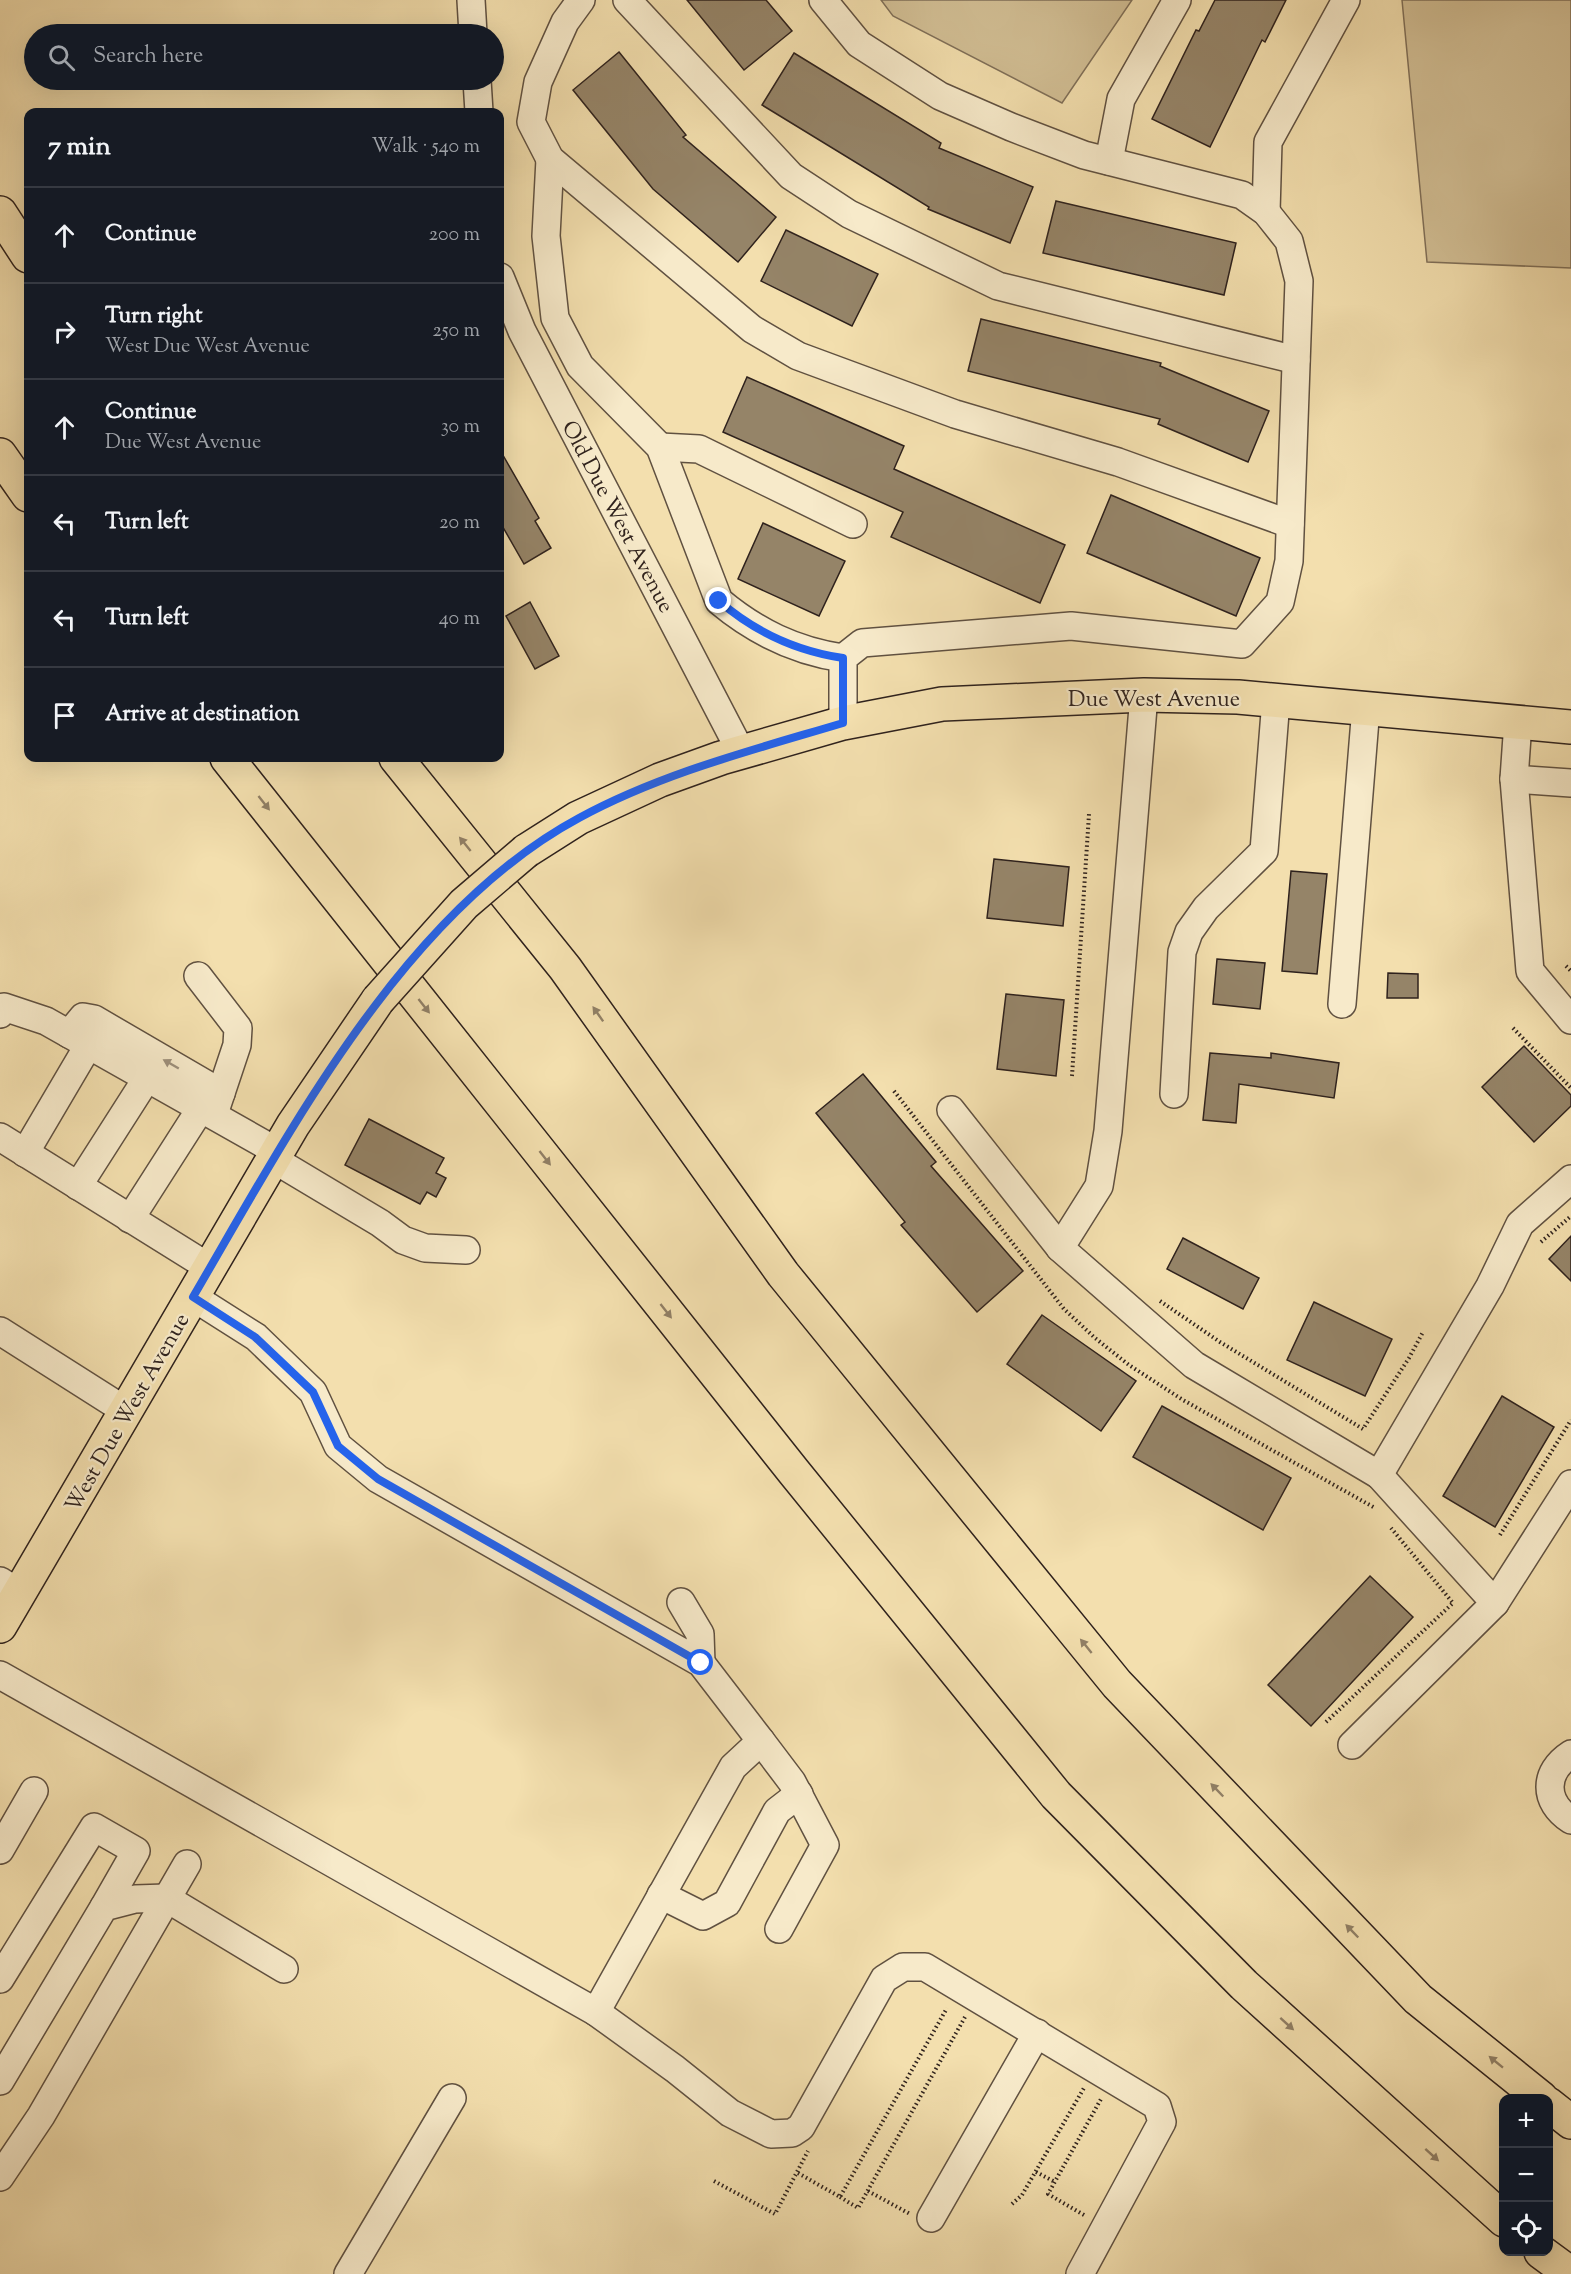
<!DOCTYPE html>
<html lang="en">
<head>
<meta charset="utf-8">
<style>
  :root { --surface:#171b24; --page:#20242c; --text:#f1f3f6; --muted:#9ea1a6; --line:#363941 }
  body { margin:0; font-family:"Sorts Mill Goudy",serif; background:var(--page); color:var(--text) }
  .controls { position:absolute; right:18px; bottom:18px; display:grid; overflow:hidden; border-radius:12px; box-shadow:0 6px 24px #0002 }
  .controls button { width:54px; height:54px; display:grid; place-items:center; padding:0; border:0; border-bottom:2px solid var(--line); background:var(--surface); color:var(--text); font:30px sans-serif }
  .stop { position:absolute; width:18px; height:18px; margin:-14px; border:4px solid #2563eb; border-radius:50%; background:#fff }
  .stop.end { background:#2563eb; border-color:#fff; box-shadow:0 2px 6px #0008 }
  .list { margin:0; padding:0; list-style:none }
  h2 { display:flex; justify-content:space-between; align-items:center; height:78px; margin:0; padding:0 24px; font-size:26px }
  h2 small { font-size:20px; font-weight:400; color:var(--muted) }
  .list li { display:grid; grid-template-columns:39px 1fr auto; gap:18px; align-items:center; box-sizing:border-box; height:96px; padding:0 24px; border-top:2px solid var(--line) }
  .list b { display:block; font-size:22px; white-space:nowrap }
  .list p { margin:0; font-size:20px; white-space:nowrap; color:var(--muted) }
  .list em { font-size:20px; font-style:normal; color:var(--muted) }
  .icon { flex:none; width:33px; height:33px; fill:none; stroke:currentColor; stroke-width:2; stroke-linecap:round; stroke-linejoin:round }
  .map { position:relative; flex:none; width:1571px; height:2274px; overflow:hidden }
  .search { position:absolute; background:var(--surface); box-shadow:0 6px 24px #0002; left:24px; top:24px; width:480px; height:66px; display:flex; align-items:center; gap:15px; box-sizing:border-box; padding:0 21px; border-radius:33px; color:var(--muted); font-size:22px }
  .panel { position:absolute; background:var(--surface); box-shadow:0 6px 24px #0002; left:24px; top:108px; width:480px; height:654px; border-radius:12px }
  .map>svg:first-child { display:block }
  .green { fill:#d2bf95; stroke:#807059; stroke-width:1.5 }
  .building { fill:#958468; stroke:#2f221d; stroke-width:1.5 }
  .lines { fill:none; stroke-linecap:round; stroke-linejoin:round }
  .minor-casing { stroke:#605141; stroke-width:30 }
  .major-casing { stroke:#2f221d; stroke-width:36 }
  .highway-casing { stroke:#2f221d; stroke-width:36 }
  .path { stroke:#2f221d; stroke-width:4; stroke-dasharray:1.5 3; stroke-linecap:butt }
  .minor { stroke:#f7eaca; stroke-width:27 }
  .major { stroke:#f3dfae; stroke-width:33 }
  .highway { stroke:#f3dfae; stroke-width:33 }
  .major-bridge-casing { stroke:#2f221d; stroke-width:36; stroke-linecap:butt }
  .major-bridge { stroke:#f3dfae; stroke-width:33 }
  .oneway { fill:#918066 }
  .oneway2 { fill:#9d907c }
  .route { stroke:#2563eb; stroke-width:8 }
  .labels { text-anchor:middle; stroke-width:4.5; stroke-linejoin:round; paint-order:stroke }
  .street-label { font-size:22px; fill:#2f221d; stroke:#f7eaca }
</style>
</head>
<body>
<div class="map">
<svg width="1571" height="2274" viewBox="0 0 1571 2274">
  <rect width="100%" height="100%" fill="#f3dfae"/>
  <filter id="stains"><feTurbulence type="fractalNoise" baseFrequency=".00333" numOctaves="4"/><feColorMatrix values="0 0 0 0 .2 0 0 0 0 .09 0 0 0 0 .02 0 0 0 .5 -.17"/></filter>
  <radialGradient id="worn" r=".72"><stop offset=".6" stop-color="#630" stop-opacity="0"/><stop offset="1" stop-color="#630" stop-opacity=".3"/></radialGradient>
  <!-- green -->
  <g class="green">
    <polygon points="881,0 1132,0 1062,103 893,16"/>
    <polygon points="1402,0 1571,0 1571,268 1427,262"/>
  </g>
  <!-- building -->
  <g class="building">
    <polygon points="687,0 766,0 792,31 744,70"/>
    <polygon points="1215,0 1286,0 1265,42 1262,40 1210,147 1152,119 1196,30 1199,31"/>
    <polygon points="619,52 686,135 683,137 776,217 738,262 653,189 573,90"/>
    <polygon points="794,53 941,143 939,148 1033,187 1010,243 928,209 929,207 762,105"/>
    <polygon points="1056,201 1236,243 1224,295 1043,253"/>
    <polygon points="786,230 878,274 852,326 761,281"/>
    <polygon points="981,319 1161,363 1160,366 1269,411 1248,462 1158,424 1160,419 968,371"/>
    <polygon points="747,377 904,446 894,469 1065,545 1040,603 891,537 903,512 723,432"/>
    <polygon points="500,450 539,518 535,521 551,548 524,564 500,522"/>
    <polygon points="1111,495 1260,558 1236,616 1087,553"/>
    <polygon points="763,523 845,561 819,616 738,579"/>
    <polygon points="530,602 559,656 535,669 506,616"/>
    <polygon points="994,859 1069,867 1063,926 987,918"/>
    <polygon points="1291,871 1327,874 1317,974 1282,971"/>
    <polygon points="1217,959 1265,963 1260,1009 1213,1004"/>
    <polygon points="1388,973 1418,974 1418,998 1387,998"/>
    <polygon points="1006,994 1064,1000 1056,1076 997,1069"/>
    <polygon points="1524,1046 1571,1095 1571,1106 1534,1142 1482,1087"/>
    <polygon points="1210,1053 1271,1058 1271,1053 1339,1063 1334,1098 1239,1084 1236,1123 1203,1120"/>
    <polygon points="863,1074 936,1162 931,1166 1023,1271 977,1312 901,1225 905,1222 816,1113"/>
    <polygon points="369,1119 444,1158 436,1173 446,1178 436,1197 427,1192 420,1204 345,1165"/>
    <polygon points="1571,1236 1571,1281 1549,1259"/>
    <polygon points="1183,1238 1259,1278 1243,1309 1167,1269"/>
    <polygon points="1314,1302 1392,1339 1365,1396 1287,1360"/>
    <polygon points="1042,1315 1136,1381 1101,1431 1007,1364"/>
    <polygon points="1502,1396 1554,1427 1495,1527 1443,1496"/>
    <polygon points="1162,1406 1291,1478 1263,1530 1133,1457"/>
    <polygon points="1370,1576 1413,1617 1311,1726 1268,1685"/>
  </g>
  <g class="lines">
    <defs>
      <g id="minor">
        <polyline points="471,0 473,34"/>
        <polyline points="581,0 565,22 538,82 531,122 550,159 752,329 798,356 955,414 1118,462 1290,524"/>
        <polyline points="627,0 791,176 849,214 998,286 1296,360"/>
        <polyline points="823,0 859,44 940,96 1011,127 1084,155 1242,195 1266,212 1289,241 1299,281 1289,561 1280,602 1242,644 1071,626 862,643 843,658 843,723"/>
        <polyline points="477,80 479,112"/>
        <path d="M550,159l-4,77 9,82 25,48 80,81 59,154c37,31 76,50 124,57"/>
        <polyline points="1109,161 1121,99 1177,0"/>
        <polyline points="1266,212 1268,142 1346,0"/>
        <polyline points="500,277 522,331 742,754"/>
        <polyline points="660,447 699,449 853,524"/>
        <polyline points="1144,695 1108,1131 1099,1186 1060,1248 1194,1365 1379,1475 1490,1286 1520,1224 1571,1179"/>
        <polyline points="1518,722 1514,779 1530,971 1571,1020"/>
        <polyline points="1514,779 1571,783"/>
        <polyline points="198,976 238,1028 237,1045 216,1108"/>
        <polyline points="1342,1004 1366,707"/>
        <polyline points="0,1014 4,1007 46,1021 278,1152"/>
        <polyline points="69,1034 83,1017 94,1019 221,1093"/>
        <polyline points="1174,1094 1182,952 1189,932 1206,908 1264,851 1276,700"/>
        <polyline points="951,1110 1060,1248"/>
        <polyline points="0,1137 210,1268"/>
        <polyline points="25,1153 88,1046"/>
        <polyline points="273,1159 380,1223 403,1240 425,1248 466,1250"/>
        <polyline points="78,1186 147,1078"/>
        <polyline points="130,1219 201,1108"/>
        <polyline points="0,1331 126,1411"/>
        <polyline points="0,1581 19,1593"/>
        <polyline points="681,1602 700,1634 701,1663"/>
        <polyline points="1495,1603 1571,1484"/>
        <polyline points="0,1675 596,2012 733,1767 761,1741 701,1663 378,1479 338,1446 313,1392 256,1337 193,1297"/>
        <polyline points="761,1741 792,1782 825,1845 779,1929"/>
        <polyline points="1352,1745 1495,1603 1379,1475"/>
        <path d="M1571,1754c-28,18 -28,48 0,66"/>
        <polyline points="0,1850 34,1791"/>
        <polyline points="661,1895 703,1916 727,1903 777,1811 799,1794"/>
        <polyline points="0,1979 94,1827 136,1851 104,1907"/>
        <polyline points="596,2012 675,2069 730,2113 771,2134 792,2133 801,2127 884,1979 903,1967 925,1967 1157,2106 1162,2122 1080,2274"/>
        <polyline points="0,2081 104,1907 135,1899 166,1898 284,1969"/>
        <polyline points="0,2177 41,2116 187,1864"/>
        <polyline points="931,2218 1037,2033"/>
        <polyline points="348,2274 452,2098"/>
      </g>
      <g id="major">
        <polyline points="526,851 578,818 660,780 721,758 843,723 942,704 1144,695 1238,697 1571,727"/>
        <polyline points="0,1626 293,1125 378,1000"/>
      </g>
      <g id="highway">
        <polyline points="0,213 28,256"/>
        <polyline points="0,455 28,495"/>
        <polyline points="227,758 794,1472 1056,1795 1244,1985 1504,2220"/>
        <polyline points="396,758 565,968 783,1274 1117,1684 1418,1999 1541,2098"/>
        <polyline points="1548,2104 1571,2122"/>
        <polyline points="1541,2252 1571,2274"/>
      </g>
    </defs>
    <!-- minor casing -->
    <use href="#minor" class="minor-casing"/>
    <!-- major casing -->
    <use href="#major" class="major-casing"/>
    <!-- highway casing -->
    <use href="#highway" class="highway-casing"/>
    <!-- path -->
    <g class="path">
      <polyline points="1566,966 1571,971"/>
      <polyline points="1513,1028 1571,1088"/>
      <polyline points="1072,1076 1089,814"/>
      <polyline points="894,1091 1064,1309 1095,1338 1129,1365 1183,1400 1375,1508"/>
      <polyline points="1541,1242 1571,1216"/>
      <polyline points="1160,1301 1220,1342 1363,1429 1409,1358 1423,1332"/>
      <polyline points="1500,1535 1571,1420"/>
      <polyline points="1326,1722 1453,1603 1391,1528"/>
      <polyline points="1036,2172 1055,2182"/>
      <polyline points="798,2173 840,2197 947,2008"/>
      <polyline points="714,2181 775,2214 808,2151"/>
      <polyline points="868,2191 910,2214"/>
      <polyline points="840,2197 858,2208 965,2017"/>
      <polyline points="1012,2204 1022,2195 1084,2088"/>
      <polyline points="1084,2215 1048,2194 1101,2099"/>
    </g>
    <!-- minor -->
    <use href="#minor" class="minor"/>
    <!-- major -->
    <use href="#major" class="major"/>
    <!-- highway -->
    <use href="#highway" class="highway"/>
    <defs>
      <polyline id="major-bridge" points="378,1000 464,904 526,851"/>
    </defs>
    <!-- major-bridge casing -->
    <use href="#major-bridge" class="major-bridge-casing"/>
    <!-- major-bridge -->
    <use href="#major-bridge" class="major-bridge"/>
  </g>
  <!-- one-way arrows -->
  <defs><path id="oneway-solid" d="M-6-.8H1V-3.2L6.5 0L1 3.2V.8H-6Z" transform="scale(1.5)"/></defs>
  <g class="oneway">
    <use href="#oneway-solid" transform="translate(264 803) rotate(52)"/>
    <use href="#oneway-solid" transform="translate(465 844) rotate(-129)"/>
    <use href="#oneway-solid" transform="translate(424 1006) rotate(52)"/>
    <use href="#oneway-solid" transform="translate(598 1014) rotate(-125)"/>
    <use href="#oneway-solid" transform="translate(545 1158) rotate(52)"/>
    <use href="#oneway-solid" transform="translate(666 1311) rotate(52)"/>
    <use href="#oneway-solid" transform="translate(1086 1646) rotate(-129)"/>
    <use href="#oneway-solid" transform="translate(1217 1790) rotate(-134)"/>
    <use href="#oneway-solid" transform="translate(1352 1931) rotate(-134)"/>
    <use href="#oneway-solid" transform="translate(1287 2024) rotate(42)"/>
    <use href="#oneway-solid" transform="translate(1496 2062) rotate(-141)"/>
    <use href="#oneway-solid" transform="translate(1432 2155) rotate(42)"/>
  </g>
  <use class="oneway2" href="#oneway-solid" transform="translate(171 1064) rotate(-150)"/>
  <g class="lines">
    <!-- route -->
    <path class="route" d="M701,1663l-323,-184 -40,-33 -25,-54 -58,-55 -62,-40c97,-166 211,-385 386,-479 83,-45 174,-68 264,-95v-65c-47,-7 -88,-26 -124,-57"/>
  </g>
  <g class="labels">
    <!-- street labels -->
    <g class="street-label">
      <text transform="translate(619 516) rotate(62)" y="8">Old Due West Avenue</text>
      <text x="1154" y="706">Due West Avenue</text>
      <text transform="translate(126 1412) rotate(-60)" y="8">West Due West Avenue</text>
    </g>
  </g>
  <rect width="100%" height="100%" filter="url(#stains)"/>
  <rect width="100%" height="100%" fill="url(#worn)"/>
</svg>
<div class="controls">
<button>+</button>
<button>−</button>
<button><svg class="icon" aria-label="locate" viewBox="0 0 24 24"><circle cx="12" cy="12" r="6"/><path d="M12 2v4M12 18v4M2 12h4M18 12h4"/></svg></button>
</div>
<div class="stop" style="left:701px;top:1663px"></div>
<div class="stop end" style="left:719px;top:601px"></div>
<div class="search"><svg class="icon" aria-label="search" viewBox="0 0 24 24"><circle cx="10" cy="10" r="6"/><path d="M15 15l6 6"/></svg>Search here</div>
<section class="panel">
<h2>7 min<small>Walk · 540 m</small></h2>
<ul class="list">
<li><svg class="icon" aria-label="ahead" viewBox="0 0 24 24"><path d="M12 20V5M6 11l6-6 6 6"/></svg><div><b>Continue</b></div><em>200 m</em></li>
<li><svg class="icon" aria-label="right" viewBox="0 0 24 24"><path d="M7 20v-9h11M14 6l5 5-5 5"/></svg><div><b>Turn right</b><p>West Due West Avenue</p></div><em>250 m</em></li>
<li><svg class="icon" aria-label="ahead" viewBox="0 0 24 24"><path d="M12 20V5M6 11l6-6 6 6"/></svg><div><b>Continue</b><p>Due West Avenue</p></div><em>30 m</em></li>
<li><svg class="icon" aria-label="left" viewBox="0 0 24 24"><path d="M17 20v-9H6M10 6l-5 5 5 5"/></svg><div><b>Turn left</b></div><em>20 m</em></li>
<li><svg class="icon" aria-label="left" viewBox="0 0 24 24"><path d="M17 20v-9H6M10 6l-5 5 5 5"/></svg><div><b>Turn left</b></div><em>40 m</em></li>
<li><svg class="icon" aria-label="arrive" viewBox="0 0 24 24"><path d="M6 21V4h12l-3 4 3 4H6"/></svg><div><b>Arrive at destination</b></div></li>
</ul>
</section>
</div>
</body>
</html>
